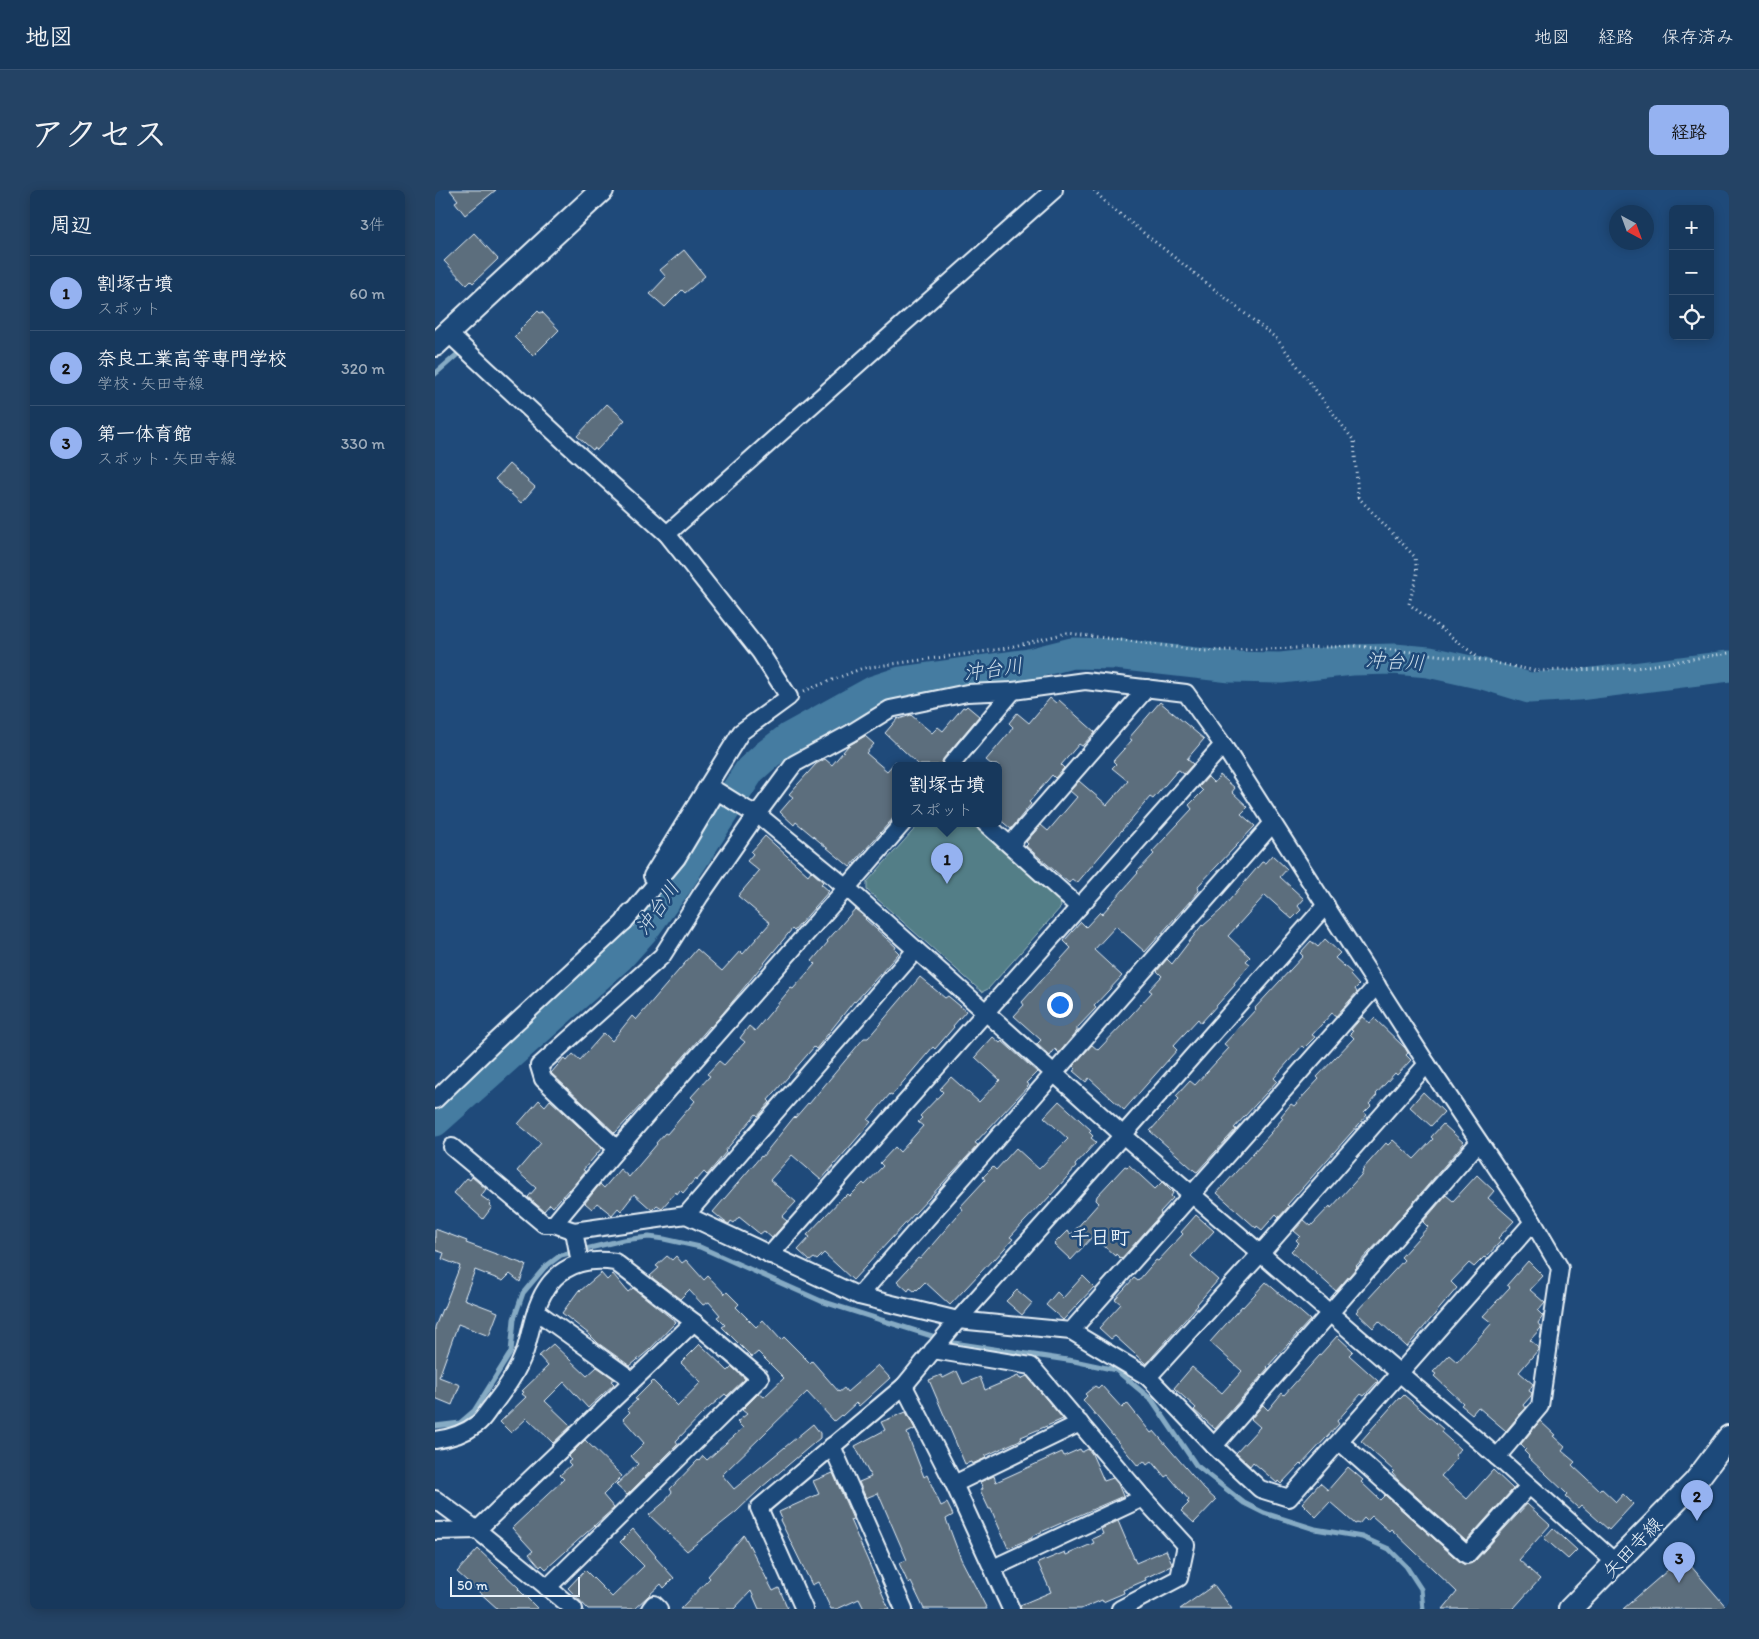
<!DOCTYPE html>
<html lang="ja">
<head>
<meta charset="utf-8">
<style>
  :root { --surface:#17385c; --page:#244365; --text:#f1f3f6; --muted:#9eacbb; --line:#365272; --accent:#95b2f1 }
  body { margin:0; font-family:Itim,"Klee One",sans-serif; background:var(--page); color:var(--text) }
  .controls { position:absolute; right:15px; top:15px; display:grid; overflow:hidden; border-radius:8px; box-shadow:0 2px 12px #0003 }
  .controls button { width:45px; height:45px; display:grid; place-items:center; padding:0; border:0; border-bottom:1px solid var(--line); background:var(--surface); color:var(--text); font:25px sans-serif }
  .compass { position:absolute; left:1174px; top:15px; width:45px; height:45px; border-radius:50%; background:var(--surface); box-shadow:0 2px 12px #0003; rotate:139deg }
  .scale { position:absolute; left:15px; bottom:12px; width:130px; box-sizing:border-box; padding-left:5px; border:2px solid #e8f1f8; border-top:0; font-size:14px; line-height:18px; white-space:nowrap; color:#e8f1f8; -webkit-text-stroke:4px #1f4a7a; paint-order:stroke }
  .you { position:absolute; left:624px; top:814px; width:18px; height:18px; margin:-12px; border:4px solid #fff; border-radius:50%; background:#1a73e8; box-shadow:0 0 0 8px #1a73e833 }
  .badge { display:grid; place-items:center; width:32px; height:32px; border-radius:50%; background:var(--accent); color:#111; font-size:16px; font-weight:700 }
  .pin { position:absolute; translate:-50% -41px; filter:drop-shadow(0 1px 2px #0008) }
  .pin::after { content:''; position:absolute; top:26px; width:18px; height:15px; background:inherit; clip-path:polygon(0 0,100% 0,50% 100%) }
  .popup { position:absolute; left:457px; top:572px; width:110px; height:65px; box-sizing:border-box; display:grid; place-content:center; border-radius:8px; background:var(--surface); filter:drop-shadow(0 1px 4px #0005); font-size:16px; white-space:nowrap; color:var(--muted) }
  .popup b { font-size:19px; color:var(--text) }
  .popup::after { content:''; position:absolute; left:50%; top:100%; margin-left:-10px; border:10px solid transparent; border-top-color:var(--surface) }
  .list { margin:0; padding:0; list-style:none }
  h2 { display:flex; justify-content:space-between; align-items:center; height:65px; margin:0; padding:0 20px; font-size:21px }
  h2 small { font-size:16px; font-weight:400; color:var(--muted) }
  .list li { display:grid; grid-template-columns:32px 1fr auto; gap:15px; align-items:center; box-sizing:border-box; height:75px; padding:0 20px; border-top:1px solid var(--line) }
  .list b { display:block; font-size:19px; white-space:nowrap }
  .list p { margin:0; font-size:16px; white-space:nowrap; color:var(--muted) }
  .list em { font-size:16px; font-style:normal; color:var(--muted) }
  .icon { flex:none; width:28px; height:28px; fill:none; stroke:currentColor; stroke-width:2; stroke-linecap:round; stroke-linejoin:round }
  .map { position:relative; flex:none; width:1294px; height:1419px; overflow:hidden; border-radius:8px }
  header { display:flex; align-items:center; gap:30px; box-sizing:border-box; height:70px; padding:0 25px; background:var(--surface); border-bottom:1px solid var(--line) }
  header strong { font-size:24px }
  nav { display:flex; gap:28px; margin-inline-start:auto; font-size:18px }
  .intro { display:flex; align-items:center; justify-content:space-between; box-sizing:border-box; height:120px; padding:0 30px }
  h1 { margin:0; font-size:35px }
  .button { padding:12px 22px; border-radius:8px; background:var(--accent); color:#111; font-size:18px; font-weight:700 }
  main { display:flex; gap:30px; padding:0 30px }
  aside { flex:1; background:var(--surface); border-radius:8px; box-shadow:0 2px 12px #0003 }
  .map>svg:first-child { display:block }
  .green { fill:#527e87; stroke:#9db8c0 }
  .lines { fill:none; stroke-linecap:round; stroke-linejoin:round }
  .stream { stroke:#86abc4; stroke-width:5 }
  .river { stroke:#447ca1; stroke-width:31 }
  .building { fill:#5b6e7d; stroke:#e8f1f8 }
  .street-casing { stroke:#e8f1f8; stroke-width:20 }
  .secondary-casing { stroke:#e8f1f8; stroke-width:26 }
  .path { stroke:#e8f1f8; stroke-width:3; stroke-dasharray:1 4; stroke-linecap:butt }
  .street { stroke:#1f4a7a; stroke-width:16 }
  .secondary { stroke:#1f4a7a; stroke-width:22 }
  .labels { text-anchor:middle; stroke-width:5; stroke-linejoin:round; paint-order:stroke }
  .street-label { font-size:19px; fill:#e8f1f8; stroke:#1f4a7a }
  .water-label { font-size:20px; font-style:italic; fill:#cfdfeb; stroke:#1f4a7a }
  .neighbourhood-label { font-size:20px; font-weight:bold; fill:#e8f1f8; stroke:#1f4a7a }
</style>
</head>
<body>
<header>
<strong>地図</strong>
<nav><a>地図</a><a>経路</a><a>保存済み</a></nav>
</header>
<div class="intro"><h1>アクセス</h1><a class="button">経路</a></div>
<main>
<aside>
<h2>周辺<small>3件</small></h2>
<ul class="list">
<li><span class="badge">1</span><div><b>割塚古墳</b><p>スポット</p></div><em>60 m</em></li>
<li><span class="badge">2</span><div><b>奈良工業高等専門学校</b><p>学校 · 矢田寺線</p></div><em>320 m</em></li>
<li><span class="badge">3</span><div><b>第一体育館</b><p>スポット · 矢田寺線</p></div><em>330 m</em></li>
</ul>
</aside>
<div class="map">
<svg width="1294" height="1419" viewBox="0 0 1294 1419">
  <rect width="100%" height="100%" fill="#1f4a7a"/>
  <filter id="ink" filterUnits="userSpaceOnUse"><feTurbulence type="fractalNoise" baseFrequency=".02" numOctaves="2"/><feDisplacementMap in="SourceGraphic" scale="10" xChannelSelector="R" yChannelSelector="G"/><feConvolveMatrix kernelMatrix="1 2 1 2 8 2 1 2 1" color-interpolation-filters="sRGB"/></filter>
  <g filter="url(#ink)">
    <!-- green -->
    <polygon class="green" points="485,633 536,633 625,711 626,717 553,799 547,802 432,700 432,692"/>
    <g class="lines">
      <!-- stream -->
      <g class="stream">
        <polyline points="0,184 25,162"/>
        <polyline points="0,1236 25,1233 39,1221 76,1162 79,1129 88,1103 110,1077 126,1065 188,1050 214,1047 229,1049 265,1057 386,1111 519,1153 639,1171 681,1180 717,1210 761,1275 809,1313 829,1323 880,1339 927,1347 954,1359 971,1376 986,1399 988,1419"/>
      </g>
      <!-- river -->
      <polyline class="river" points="0,931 184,767 209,739 241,695 315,580 333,564 354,548 439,501 466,492 594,474 637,463 681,464 796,477 846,478 917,470 959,469 994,472 1048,484 1094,498 1143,495 1294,476"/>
    </g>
    <!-- building -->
    <g class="building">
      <polygon points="15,0 61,0 30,25 20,12 23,10"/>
      <polygon points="39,43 63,69 38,93 36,91 32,95 9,71"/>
      <polygon points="249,60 270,86 250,103 247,100 230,117 215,104 231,87 225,80"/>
      <polygon points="103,121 105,123 107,122 124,140 98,166 79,147 86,140 85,139"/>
      <polygon points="172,214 190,230 162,260 159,258 158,260 142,246"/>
      <polygon points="74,274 100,297 86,313 60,289"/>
      <polygon points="615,508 621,513 624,510 660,542 647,556 644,554 626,575 629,578 620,588 617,585 594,612 596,614 576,639 563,628 563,575 557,575 551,570 574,543 578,537 574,533 582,523 594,533"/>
      <polygon points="725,512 769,549 752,569 758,574 749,584 744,580 742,581 718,609 715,607 642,693 637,689 634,693 591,656 593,654 591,652 606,635 613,641 642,607 635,601 644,591 672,615 693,591 677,578 681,574 678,571 697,550 694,548"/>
      <polygon points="532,516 544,526 508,569 506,575 484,575 450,543 463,528 464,529 476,525 497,543 503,537 508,541 528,517 530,518"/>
      <polygon points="430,546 439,554 431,563 452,581 461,571 461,625 415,677 361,632 359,635 345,622 358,607 354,604 381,574 390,569 397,575 413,556"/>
      <polygon points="785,585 800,598 797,602 813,617 806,624 820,636 763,696 764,701 710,762 681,736 659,760 687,786 659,816 661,818 642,838 642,841 624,863 620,859 615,866 602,854 606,850 579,826 589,815 587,812 636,758 629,751 646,732 651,737 665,722 667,724 703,683 702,682 719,664 717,662 757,619 754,615 768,601 764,597 773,587 779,593"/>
      <polygon points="330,646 373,685 376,681 388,692 386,694 394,701 359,741 357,739 284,828 276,837 275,836 221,899 180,943 116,883 129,868 132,871 138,864 145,870 169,843 177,851 197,826 201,830 262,759 287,781 305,761 308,764 335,733 303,706 324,681 312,671 318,664 316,662"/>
      <polygon points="837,665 852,679 845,687 869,709 863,716 866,720 857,729 830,705 793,746 815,767 811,771 815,774 799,793 800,795 766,833 763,829 738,856 742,860 689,920 654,888 651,892 638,881 641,879 638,876 657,855 663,860 688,834 717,802 714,800 727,786 722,781 732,769 737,774 767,735 768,736 786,720 827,672 830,673"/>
      <polygon points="420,719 431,728 430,729 461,757 460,759 464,763 420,812 419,811 381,859 379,857 333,910 335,912 323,926 321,924 290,961 291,962 272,985 269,982 261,991 260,989 248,1003 245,1000 242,1004 241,1002 227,1018 222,1015 217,1020 199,1004 186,1021 183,1018 177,1025 162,1013 157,1019 150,1013 165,994 169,998 185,979 194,987 222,954 221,953 230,943 232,944 260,911 256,907 275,886 272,884 284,871 289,875 310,852 305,848 314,836 320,841 356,798 358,799 380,774 377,771 393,752 392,751"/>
      <polygon points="890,749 905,763 900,768 917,783 915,785 924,795 920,799 922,802 901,826 897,823 877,845 880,847 869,858 867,856 839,888 842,891 799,938 801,939 762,982 760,981 715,941 744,909 741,906 755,891 760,895 794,858 789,854 821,819 820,818 868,766 865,763 876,751 883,757"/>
      <polygon points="485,787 510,808 513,806 531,821 518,836 519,837 500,859 498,857 457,905 455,904 433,930 436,932 386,990 357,965 335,990 361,1012 347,1027 352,1031 337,1048 329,1041 325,1044 304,1027 299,1033 296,1031 294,1034 290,1032 278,1022 326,966 327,967 359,927 360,928 373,913 374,914 429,848 433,848"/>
      <polygon points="927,827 935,833 939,828 970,858 973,863 971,865 976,870 962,885 960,883 941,904 942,905 934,914 936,916 929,923 932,925 852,1015 854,1016 844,1027 841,1024 827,1040 822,1036 821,1038 782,1003 836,943 835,943 848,928 846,926 856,914 859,916 884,889 882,887 919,848 915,844 918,841 916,840"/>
      <polygon points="558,847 565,853 567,851 602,882 591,893 594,895 540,953 543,955 418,1090 389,1063 382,1070 379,1068 375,1071 363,1060 375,1047 372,1045 408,1007 409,1008 413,1004 415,1006 428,993 430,995 448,976 445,973 460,957 465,962 488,936 483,932 487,928 485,926 508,902 505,899 516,887 544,912 565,890 540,867"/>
      <polygon points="988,902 1009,922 996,936 975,917"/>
      <polygon points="104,910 110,916 115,910 167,958 148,980 150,981 135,1000 134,999 118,1017 115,1014 109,1021 93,1007 101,998 82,981 106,953 83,934"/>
      <polygon points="624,911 656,940 654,942 658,946 656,948 661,952 640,975 641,977 606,1016 605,1015 575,1047 578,1049 560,1069 559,1068 515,1115 490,1092 482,1100 481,1099 479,1101 475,1098 473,1101 462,1091 483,1068 485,1069 528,1019 525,1017 550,990 548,987 558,977 561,980 581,958 604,979 633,949 609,927"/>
      <polygon points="1008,934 1029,953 950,1045 921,1076 922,1077 901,1101 856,1061 864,1053 861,1050 865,1046 859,1041 869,1030 876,1036 895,1016 896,1018 926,985 928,981 927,980 951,953 953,955 958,950 979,969 998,949 996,947"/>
      <polygon points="694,975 720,999 727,992 738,1003 736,1006 738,1008 725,1022 726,1024 686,1069 681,1064 680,1066 658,1046 636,1070 619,1054 632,1041 636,1044 640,1040 664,1013 661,1010 662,1006 690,976 692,977"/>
      <polygon points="1042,985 1059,1001 1053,1008 1079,1031 1063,1048 1066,1051 1050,1068 1049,1067 1039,1077 1034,1073 1016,1092 1022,1098 972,1157 944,1131 938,1138 921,1122 969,1070 966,1067 993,1037 988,1032 1011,1005 1018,1011"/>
      <polygon points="37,987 51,999 46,1006 56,1013 54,1015 57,1017 48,1029 19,1003 32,988 35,990"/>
      <polygon points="761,1025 779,1041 756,1066 783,1090 762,1114 763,1115 711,1174 680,1146 676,1149 664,1138 686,1114 680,1109 699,1088 703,1091 721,1070 723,1071 748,1044 746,1042"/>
      <polygon points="0,1039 32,1051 31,1053 91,1075 85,1092 75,1084 68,1091 40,1080 29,1109 63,1122 54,1146 23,1134 4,1187 25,1195 17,1215 0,1208 0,1137 7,1119 8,1120 25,1076 7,1069 9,1063 0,1060"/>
      <polygon points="232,1066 237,1070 241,1066 247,1073 251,1070 269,1090 273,1086 290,1104 292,1102 304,1114 301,1117 321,1137 328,1130 346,1150 349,1147 375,1173 377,1171 404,1202 409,1198 412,1202 443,1175 455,1188 424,1216 421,1213 407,1226 406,1225 399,1231 372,1202 287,1285 299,1299 378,1234 385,1243 385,1248 327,1297 301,1322 252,1361 214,1325 232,1310 231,1309 237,1302 235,1299 263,1270 264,1271 268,1266 272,1270 308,1238 302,1232 312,1224 307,1220 324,1203 329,1207 349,1188 323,1162 317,1167 287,1137 290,1135 282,1127 285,1125 274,1112 268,1115 254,1100 245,1109 215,1086 224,1078 221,1076"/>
      <polygon points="1093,1071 1108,1086 1095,1100 1110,1113 1103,1121 1108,1126 1103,1133 1106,1138 1095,1150 1103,1157 1103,1160 1084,1182 1098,1194 1094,1201 1097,1203 1096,1206 1088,1215 1090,1218 1071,1241 1043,1217 1037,1224 1026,1215 1028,1213 999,1186 1001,1184 998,1182 1014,1165 1022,1172 1057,1133 1048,1126 1075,1097 1072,1095"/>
      <polygon points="166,1083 172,1090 178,1084 193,1102 198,1098 241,1132 214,1160 195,1176 163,1153 154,1144 127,1123 144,1100 145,1101"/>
      <polygon points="648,1086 659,1097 628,1130 611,1115 622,1102 628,1108"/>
      <polygon points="831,1092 875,1130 832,1177 833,1178 780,1239 759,1220 761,1218 739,1198 757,1177 787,1203 807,1181 775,1152 807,1116 808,1117"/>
      <polygon points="582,1100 597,1113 587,1125 571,1111"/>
      <polygon points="902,1146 918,1161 914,1165 943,1191 929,1206 926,1204 902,1231 904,1234 866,1275 865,1274 846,1294 843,1291 842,1293 818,1272 815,1276 801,1263 825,1237 816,1229 828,1215 833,1220 847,1203 849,1205"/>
      <polygon points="118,1154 152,1186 162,1177 179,1189 176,1191 179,1194 153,1218 129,1192 110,1211 136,1236 118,1253 92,1228 76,1243 65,1232 91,1207 87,1204 89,1202 87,1201 113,1176 104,1166"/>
      <polygon points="265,1154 293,1181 297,1177 310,1189 292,1206 290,1204 268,1223 241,1251 243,1254 192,1305 181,1295 203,1274 196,1266 209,1253 188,1229 195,1222 192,1219 202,1210 200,1209 218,1191 243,1216 266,1192 246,1173"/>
      <polygon points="522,1181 528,1194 545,1187 550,1200 583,1186 585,1189 592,1186 628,1229 586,1247 587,1249 550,1266 551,1268 537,1274 536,1272 530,1274 494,1190 506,1185 508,1188"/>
      <polygon points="666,1195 687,1218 692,1213 716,1243 719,1241 769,1299 781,1310 759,1333 746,1321 754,1313 752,1312 754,1310 733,1285 730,1287 717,1271 712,1275 709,1271 703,1276 648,1210 652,1206 650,1204 660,1196 663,1198"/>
      <polygon points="969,1205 1008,1239 1006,1242 1025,1259 1020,1265 1022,1268 1006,1286 1032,1309 1058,1280 1078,1299 1031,1351 963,1290 957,1283 959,1281 926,1251 964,1208 965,1209"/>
      <polygon points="471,1222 480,1239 472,1243 489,1287 492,1285 506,1316 512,1313 518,1325 511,1329 526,1369 552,1419 489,1419 476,1392 473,1393 464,1373 472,1370 443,1303 431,1308 424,1292 436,1287 420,1256 450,1240 446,1232"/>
      <polygon points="1105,1231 1120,1245 1118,1246 1130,1257 1127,1261 1140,1272 1137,1275 1164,1300 1166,1298 1181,1312 1188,1304 1198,1314 1174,1340 1146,1315 1143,1318 1130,1306 1132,1304 1130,1302 1093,1267 1094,1266 1089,1261 1091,1259 1086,1254"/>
      <polygon points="150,1250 187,1286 168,1305 179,1318 111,1379 107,1375 105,1377 94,1364 98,1361 77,1338 129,1289 125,1285 136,1275 133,1272 136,1270 133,1267"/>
      <polygon points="645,1259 647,1262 653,1259 657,1264 669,1291 678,1288 683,1294 688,1306 597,1346 597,1348 573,1358 556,1319 554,1319 545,1300 548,1299 545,1292 559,1286 561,1292 627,1262 629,1266"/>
      <polygon points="913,1277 928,1290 926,1292 945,1310 950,1305 1025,1372 1030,1375 1039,1372 1092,1314 1115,1335 1084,1370 1105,1389 1078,1419 1008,1419 1022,1402 956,1339 954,1341 937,1326 932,1331 929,1328 924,1334 922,1333 920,1334 895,1312 881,1327 867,1313 885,1293 893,1300"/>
      <polygon points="398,1283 418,1329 415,1330 454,1419 429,1419 424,1409 402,1419 396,1419 383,1392 377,1395 345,1330 347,1329 344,1322 384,1304 378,1291"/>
      <polygon points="683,1331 701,1373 731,1360 737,1373 736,1376 710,1388 711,1390 688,1400 689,1403 668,1412 667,1410 646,1419 586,1419 585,1415 616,1402 603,1373 630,1362 631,1365 659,1353 657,1349 668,1344 666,1339"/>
      <polygon points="1118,1338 1142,1360 1133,1369 1109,1348"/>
      <polygon points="198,1339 221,1366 220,1367 239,1388 229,1398 226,1394 199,1419 153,1419 133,1398 150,1380 177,1407 209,1376 185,1352"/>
      <polygon points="309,1345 338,1401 344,1398 353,1419 324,1419 316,1401 299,1419 245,1419 275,1388 273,1386"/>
      <polygon points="43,1359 84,1398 83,1399 103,1419 63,1419 22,1382"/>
      <polygon points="1248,1367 1293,1419 1188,1419"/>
      <polygon points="779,1395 797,1419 745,1419"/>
    </g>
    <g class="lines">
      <defs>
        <g id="street">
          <polyline points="13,143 132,254 232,344 325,462 354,507 306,542 217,686"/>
          <polyline points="232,344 619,0"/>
          <polyline points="516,575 578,501"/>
          <polyline points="550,633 644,717"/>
          <polyline points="575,655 712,498"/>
          <polyline points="189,732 242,668 282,601 311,619 322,624 412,698 688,945 1062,1267 1181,1373"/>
          <polyline points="0,910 58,854 189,732 195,722"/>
          <polyline points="17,957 109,1034 119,1034 139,1041 251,1025 424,1106 523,1130 636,1141 713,1187 779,1256 825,1299 854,1308 1098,1032"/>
          <polyline points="181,958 108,889 104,876 227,766 265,706 322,624 359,574 416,543 455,519 532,503 578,501 650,491 751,503 788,555 992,874 1098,1032 1125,1078 1105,1216 1062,1267"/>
          <polyline points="251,1025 481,760"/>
          <path d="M119,1034c113,-137 234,-267 349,-401"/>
          <polyline points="139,1041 145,1073"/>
          <polyline points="335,1065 788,555"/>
          <polyline points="424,1106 838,633"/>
          <polyline points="101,1121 197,1190"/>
          <polyline points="636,1141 942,795"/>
          <polyline points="498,1160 596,1176 708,1308 751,1355 744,1388 685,1419"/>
          <polyline points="713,1187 826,1063 992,874"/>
          <polyline points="469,1196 519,1294 576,1419"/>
          <path d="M0,1250c16,-2 29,-6 42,-16 6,-4 10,-12 15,-18 14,-18 25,-33 33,-55 4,-12 6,-25 10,-37 12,-41 39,-58 80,-52l79,60 66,56 -213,210"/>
          <polyline points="905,1252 1032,1365 1094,1296"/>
          <polyline points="397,1256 469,1419"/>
          <polyline points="779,1256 1044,952"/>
          <polyline points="519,1294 645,1233"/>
          <polyline points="0,1309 42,1340 139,1419"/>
          <polyline points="0,1341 42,1340 259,1132"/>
          <polyline points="558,1378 708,1308"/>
          <polyline points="215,1419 219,1414 224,1419"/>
          <polyline points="369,1419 324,1318 469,1196 523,1130 688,945 891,715"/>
        </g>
        <g id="secondary">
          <polyline points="0,155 167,0"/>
          <polyline points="1135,1419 1260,1292 1294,1247"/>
        </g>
      </defs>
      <!-- street casing -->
      <use href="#street" class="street-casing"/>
      <!-- secondary casing -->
      <use href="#secondary" class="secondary-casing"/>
      <!-- path -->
      <g class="path">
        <polyline points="659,0 671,13 842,149 919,251 923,307 980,367 982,384 974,414 1045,469"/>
        <polyline points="369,501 428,478 567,459 632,443 770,461 923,456 1045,470 1102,481 1200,478 1294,463"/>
      </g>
      <!-- street -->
      <use href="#street" class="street"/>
      <!-- secondary -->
      <use href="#secondary" class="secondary"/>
    </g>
  </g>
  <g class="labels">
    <!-- street labels -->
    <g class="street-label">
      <text transform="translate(1197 1357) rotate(-46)" y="7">矢田寺線</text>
    </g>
    <!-- water labels -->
    <g class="water-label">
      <text transform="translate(960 471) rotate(3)" y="7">沖台川</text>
      <text transform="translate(558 479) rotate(-8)" y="7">沖台川</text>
      <text transform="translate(222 718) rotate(-55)" y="7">沖台川</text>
    </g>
    <!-- neighbourhood labels -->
    <g class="neighbourhood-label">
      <text x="665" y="1054">千日町</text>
    </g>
  </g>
</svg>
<div class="controls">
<button>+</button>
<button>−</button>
<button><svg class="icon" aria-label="locate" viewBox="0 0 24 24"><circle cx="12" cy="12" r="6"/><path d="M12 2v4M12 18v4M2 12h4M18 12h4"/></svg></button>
</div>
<svg class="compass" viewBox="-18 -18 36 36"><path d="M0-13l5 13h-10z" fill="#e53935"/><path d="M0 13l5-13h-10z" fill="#9eacbb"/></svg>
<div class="scale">50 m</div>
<div class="you"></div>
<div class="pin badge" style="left:512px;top:694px">1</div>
<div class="popup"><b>割塚古墳</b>スポット</div>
<div class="pin badge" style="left:1262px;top:1331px">2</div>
<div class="pin badge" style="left:1244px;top:1393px">3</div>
</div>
</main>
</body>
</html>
